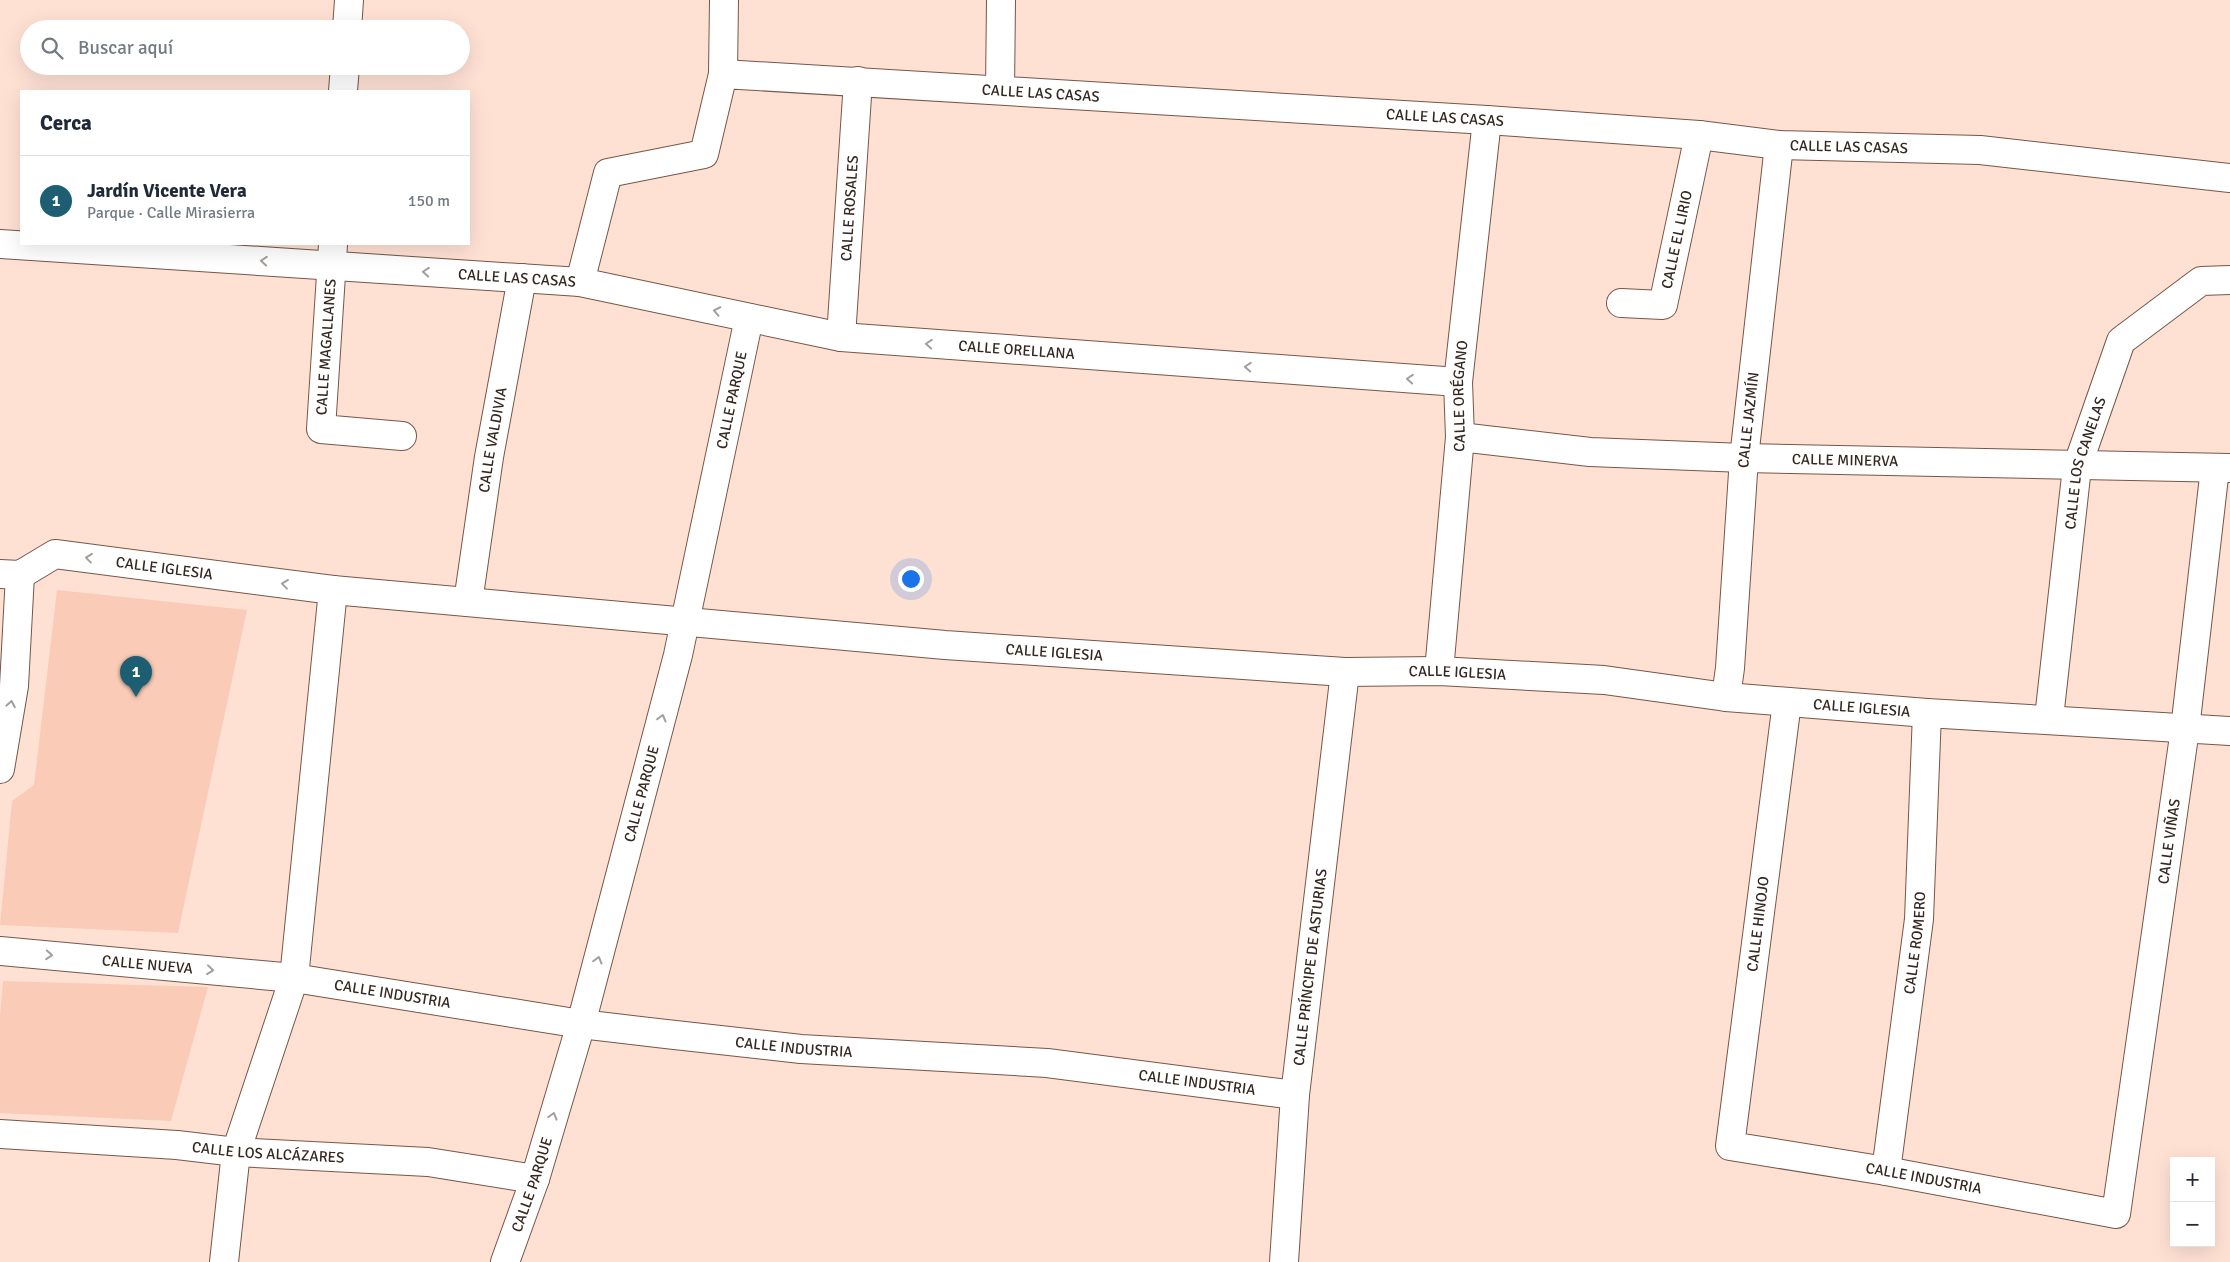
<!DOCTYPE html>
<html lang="es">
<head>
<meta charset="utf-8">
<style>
  :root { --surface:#fff; --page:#f6f6f7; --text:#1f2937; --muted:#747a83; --line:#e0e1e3; --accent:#1e5e73 }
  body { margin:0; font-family:Signika,sans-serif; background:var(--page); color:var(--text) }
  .controls { position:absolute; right:15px; bottom:15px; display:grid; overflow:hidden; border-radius:0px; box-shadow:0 5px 20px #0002 }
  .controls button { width:45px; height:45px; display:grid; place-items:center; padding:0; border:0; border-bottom:1px solid var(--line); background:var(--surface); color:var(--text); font:25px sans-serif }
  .you { position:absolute; left:910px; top:578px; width:18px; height:18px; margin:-12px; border:4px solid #fff; border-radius:50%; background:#1a73e8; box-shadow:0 0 0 8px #1a73e833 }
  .badge { display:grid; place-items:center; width:32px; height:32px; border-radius:50%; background:var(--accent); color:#fff; font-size:16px; font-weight:700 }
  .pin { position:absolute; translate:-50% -41px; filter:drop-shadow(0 1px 2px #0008) }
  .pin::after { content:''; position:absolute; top:26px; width:18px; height:15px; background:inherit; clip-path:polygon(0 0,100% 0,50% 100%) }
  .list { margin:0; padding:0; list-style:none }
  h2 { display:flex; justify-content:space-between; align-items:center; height:65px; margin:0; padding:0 20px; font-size:21px }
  h2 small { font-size:16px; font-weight:400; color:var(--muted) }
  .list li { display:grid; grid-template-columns:32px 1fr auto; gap:15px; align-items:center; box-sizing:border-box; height:90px; padding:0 20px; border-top:1px solid var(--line) }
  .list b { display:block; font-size:19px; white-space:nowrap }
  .list p { margin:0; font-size:16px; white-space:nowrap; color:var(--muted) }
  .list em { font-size:16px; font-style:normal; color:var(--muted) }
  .icon { flex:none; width:28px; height:28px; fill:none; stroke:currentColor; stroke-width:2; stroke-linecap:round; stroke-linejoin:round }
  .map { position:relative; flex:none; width:2230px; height:1262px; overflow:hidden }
  .search { position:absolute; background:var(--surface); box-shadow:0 5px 20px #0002; left:20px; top:20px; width:450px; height:55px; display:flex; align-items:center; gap:12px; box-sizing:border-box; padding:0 18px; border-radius:28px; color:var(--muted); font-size:19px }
  .panel { position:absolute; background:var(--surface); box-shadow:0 5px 20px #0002; left:20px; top:90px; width:450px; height:155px; border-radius:0px }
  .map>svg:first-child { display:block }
  .green { fill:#facbb7 }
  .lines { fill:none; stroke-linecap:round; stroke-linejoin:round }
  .street-casing { stroke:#765648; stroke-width:30 }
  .street { stroke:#fff; stroke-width:28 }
  .oneway { stroke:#a49e9b }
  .labels { text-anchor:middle; stroke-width:5; stroke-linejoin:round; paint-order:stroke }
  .street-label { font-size:15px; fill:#352721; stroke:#fff }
</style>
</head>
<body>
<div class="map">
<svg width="2230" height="1262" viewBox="0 0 2230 1262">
  <rect width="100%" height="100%" fill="#ffe1d4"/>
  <!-- green -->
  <g class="green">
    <polygon points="57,590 247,610 178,933 0,925 12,801 34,785"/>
    <polygon points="3,981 208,987 171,1121 0,1113 0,1017"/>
  </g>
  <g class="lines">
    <defs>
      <g id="street">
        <polyline points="347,29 349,0"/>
        <polyline points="723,74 724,0"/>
        <polyline points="1000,90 1001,0"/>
        <polyline points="343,91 345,66"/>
        <path id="s1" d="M0,244l580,38 261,55 617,45"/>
        <polyline points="333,244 321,429 402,436"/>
        <path id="s2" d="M580,282l28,-109 96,-19 19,-80 764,46 212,15 80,10 201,5 250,28"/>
        <path id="s3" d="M1621,303l42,2 36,-170"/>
        <path id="s4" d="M841,337l17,-256"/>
        <path id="s5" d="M1460,437l130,15 154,6 486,10"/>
        <path id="s6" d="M0,574l20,1 35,-21 278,36"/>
        <path id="s7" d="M468,602l21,-145 33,-179"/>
        <path id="s8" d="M1439,671l21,-234 -2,-55 29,-262"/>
        <path id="s9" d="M1726,697l4,-29 14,-210 35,-313"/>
        <path id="s10" d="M1787,702l-57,444 156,25 230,43 69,-485 30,-261"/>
        <path id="s11" d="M2049,718l28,-251 44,-126 80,-60 29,-1"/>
        <polyline points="0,769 14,686 20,575"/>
        <path id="s12" d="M0,951l294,27 287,46 85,10 135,15 246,14 248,32"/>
        <path id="s13" d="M0,1134l177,11 59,7 192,10 107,17"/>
        <path id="s14" d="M1886,1171l33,-252 8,-206"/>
        <path id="s15" d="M224,1262l12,-110 58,-174 39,-388 612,55 400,27 94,-1 165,9 122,17 201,16 303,18"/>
        <path id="s16" d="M505,1262l30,-83 46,-155 97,-369 71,-337"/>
        <path id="s17" d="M1284,1262l11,-167 50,-423"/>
      </g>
    </defs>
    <!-- street casing -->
    <use href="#street" class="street-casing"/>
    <!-- street -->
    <use href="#street" class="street"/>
  </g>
  <!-- one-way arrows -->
  <defs><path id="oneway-chevron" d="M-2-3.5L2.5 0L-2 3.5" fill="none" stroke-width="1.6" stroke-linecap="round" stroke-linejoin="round" transform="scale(1.25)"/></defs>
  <g class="oneway">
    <use href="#oneway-chevron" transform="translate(264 261) rotate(-176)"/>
    <use href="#oneway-chevron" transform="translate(426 272) rotate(-176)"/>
    <use href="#oneway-chevron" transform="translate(717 311) rotate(-168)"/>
    <use href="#oneway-chevron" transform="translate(929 344) rotate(-176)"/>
    <use href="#oneway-chevron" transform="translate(1248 367) rotate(-176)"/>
    <use href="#oneway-chevron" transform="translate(1410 379) rotate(-176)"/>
    <use href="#oneway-chevron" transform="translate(89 558) rotate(-173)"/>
    <use href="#oneway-chevron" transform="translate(285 584) rotate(-173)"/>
    <use href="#oneway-chevron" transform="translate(11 704) rotate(-80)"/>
    <use href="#oneway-chevron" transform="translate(662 718) rotate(-75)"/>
    <use href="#oneway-chevron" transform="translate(49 955) rotate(5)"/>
    <use href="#oneway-chevron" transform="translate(598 960) rotate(-75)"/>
    <use href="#oneway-chevron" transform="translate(210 970) rotate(6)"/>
    <use href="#oneway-chevron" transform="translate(553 1116) rotate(-74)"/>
  </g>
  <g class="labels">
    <!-- street labels -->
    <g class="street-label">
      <text dy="5" stroke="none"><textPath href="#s2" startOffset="611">CALLE LAS CASAS</textPath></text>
      <text dy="5" stroke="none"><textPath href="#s2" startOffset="1016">CALLE LAS CASAS</textPath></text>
      <text dy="5" stroke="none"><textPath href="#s2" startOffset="1421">CALLE LAS CASAS</textPath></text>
      <text dy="5" stroke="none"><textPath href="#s4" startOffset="129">CALLE ROSALES</textPath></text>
      <text dy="5" stroke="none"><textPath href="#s3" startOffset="109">CALLE EL LIRIO</textPath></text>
      <text dy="5" stroke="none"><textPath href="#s1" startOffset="518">CALLE LAS CASAS</textPath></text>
      <text transform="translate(326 347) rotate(-86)" y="5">CALLE MAGALLANES</text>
      <text dy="5" stroke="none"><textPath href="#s1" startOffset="1024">CALLE ORELLANA</textPath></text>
      <text dy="5" stroke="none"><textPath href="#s8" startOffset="276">CALLE ORÉGANO</textPath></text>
      <text dy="5" stroke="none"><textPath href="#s16" startOffset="892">CALLE PARQUE</textPath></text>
      <text dy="5" stroke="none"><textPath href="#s9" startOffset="278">CALLE JAZMÍN</textPath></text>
      <text dy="5" stroke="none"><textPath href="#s7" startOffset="164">CALLE VALDIVIA</textPath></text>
      <text dy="5" stroke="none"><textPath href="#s5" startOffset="386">CALLE MINERVA</textPath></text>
      <text dy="5" stroke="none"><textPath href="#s11" startOffset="258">CALLE LOS CANELAS</textPath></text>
      <text dy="5" stroke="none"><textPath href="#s6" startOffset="171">CALLE IGLESIA</textPath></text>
      <text dy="5" stroke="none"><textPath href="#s15" startOffset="1408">CALLE IGLESIA</textPath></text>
      <text dy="5" stroke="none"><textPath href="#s15" startOffset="1812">CALLE IGLESIA</textPath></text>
      <text dy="5" stroke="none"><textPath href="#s15" startOffset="2218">CALLE IGLESIA</textPath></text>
      <text dy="5" stroke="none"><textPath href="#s16" startOffset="488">CALLE PARQUE</textPath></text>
      <text dy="5" stroke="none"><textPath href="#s10" startOffset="1216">CALLE VIÑAS</textPath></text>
      <text transform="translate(1758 924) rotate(-83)" y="5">CALLE HINOJO</text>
      <text dy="5" stroke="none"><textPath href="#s14" startOffset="230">CALLE ROMERO</textPath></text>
      <text dy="5" stroke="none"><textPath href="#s12" startOffset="148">CALLE NUEVA</textPath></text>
      <text dy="5" stroke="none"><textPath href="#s17" startOffset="296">CALLE PRÍNCIPE DE ASTURIAS</textPath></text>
      <text dy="5" stroke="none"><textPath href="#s12" startOffset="395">CALLE INDUSTRIA</textPath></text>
      <text dy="5" stroke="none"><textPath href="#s12" startOffset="800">CALLE INDUSTRIA</textPath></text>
      <text dy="5" stroke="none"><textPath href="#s12" startOffset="1205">CALLE INDUSTRIA</textPath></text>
      <text dy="5" stroke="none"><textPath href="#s13" startOffset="269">CALLE LOS ALCÁZARES</textPath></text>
      <text dy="5" stroke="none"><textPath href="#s10" startOffset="644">CALLE INDUSTRIA</textPath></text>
      <text dy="5" stroke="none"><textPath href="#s16" startOffset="82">CALLE PARQUE</textPath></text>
    </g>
  </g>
</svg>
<div class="controls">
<button>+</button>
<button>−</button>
</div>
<div class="you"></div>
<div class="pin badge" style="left:136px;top:697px">1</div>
<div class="search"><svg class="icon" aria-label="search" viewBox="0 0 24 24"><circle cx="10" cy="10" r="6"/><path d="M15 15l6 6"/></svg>Buscar aquí</div>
<section class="panel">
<h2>Cerca<small></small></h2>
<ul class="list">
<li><span class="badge">1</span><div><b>Jardín Vicente Vera</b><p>Parque · Calle Mirasierra</p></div><em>150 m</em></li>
</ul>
</section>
</div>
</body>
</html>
